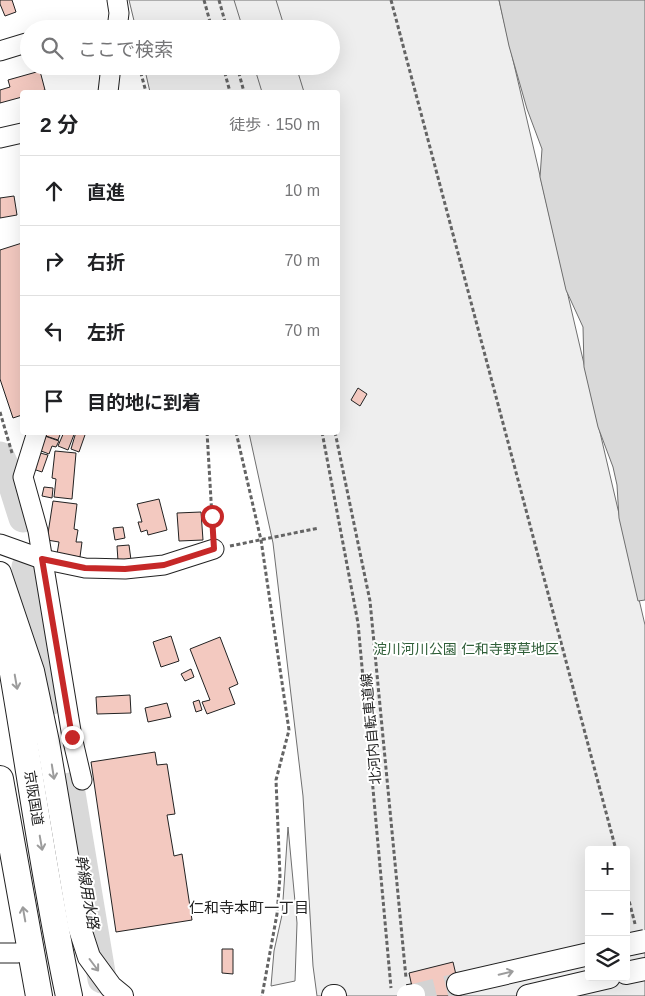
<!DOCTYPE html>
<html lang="ja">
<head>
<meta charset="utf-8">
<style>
  :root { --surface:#fff; --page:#f2f2f2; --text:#202124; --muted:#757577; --line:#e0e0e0 }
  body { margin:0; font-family:Arial,"Noto Sans JP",sans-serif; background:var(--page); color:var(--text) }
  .controls { position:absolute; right:15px; bottom:15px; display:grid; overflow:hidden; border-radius:5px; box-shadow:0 5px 20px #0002 }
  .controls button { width:45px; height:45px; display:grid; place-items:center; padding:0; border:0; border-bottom:1px solid var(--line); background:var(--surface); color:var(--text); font:25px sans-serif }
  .stop { position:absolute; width:15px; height:15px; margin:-11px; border:4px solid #c62828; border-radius:50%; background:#fff }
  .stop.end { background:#c62828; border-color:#fff; box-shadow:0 1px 5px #0008 }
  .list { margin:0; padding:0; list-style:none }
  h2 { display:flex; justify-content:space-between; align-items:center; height:65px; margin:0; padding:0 20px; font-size:21px }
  h2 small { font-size:16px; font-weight:400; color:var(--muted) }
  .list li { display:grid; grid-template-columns:32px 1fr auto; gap:15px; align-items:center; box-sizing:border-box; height:70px; padding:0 20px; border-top:1px solid var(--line) }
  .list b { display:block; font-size:19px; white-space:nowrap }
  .list em { font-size:16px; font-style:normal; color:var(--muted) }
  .icon { flex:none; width:28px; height:28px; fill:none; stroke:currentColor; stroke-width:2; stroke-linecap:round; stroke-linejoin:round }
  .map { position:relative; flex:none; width:645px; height:996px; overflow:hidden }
  .search { position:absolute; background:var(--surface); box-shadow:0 5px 20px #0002; left:20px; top:20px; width:320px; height:55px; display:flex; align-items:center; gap:12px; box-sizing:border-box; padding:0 18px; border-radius:28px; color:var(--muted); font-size:19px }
  .panel { position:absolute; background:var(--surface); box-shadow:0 5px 20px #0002; left:20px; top:90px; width:320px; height:345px; border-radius:5px }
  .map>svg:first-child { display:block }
  .green { fill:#eee; stroke:#6f6f6f; fill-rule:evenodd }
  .parking { fill:#ededed; stroke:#6f6f6f }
  .water { fill:#d9d9d9; stroke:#6f6f6f }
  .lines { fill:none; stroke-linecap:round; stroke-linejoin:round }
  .river { stroke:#d9d9d9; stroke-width:29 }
  .building { fill:#f3c9c0; stroke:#222 }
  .major-tunnel { stroke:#d3d3d3; stroke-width:22; stroke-dasharray:22 11; stroke-linecap:butt }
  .minor-casing { stroke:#222; stroke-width:21 }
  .major-casing { stroke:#222; stroke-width:24 }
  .highway-casing { stroke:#222; stroke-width:28 }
  .path { stroke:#646464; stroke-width:3; stroke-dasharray:4 2.5; stroke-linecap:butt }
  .minor { stroke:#fff; stroke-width:19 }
  .major { stroke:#fff; stroke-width:22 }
  .highway { stroke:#fff; stroke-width:26 }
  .major-bridge-casing { stroke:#222; stroke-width:24; stroke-linecap:butt }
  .major-bridge { stroke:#fff; stroke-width:22 }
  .oneway { stroke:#9c9c9c }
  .route { stroke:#c62828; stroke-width:6 }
  .labels { text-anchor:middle; stroke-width:4; stroke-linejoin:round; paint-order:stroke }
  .park-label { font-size:14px; fill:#2f5e38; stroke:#fff }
  .street-label { font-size:14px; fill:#222; stroke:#fff }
  .water-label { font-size:15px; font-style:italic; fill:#222; stroke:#fff }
  .neighbourhood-label { font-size:15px; fill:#222; stroke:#fff }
</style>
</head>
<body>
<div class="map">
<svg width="645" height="996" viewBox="0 0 645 996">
  <rect width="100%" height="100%" fill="#fff"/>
  <!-- green -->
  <g class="green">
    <path d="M129,0h370l146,625v371h-328l-4,-30 -10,-170 -30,-253 -24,-110 89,-1v-340h-188l-6,-26h187v-37h-195zM589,850h37v127h-37z"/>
    <polygon points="288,827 297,923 295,981 271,986 274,951 282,915"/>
  </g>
  <!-- parking -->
  <g class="parking">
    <polygon points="234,0 276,0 285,29 243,29"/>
    <polygon points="254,66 296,66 304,92 262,92"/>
  </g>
  <!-- water -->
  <polygon class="water" points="499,0 645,0 645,600 638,601 619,518 617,485 613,467 598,427 584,367 583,327 566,290 540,177 542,149 527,109 509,46"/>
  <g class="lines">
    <!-- river -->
    <g class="river">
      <polyline points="0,456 11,480 23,518"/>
      <polyline points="26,567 52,700"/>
      <polyline points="70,787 102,979"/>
    </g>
  </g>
  <!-- building -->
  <g class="building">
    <polygon points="0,0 12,0 16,12 5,16 0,4"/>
    <polygon points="40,71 45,90 37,92 22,92 22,97 0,103 0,90 10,87 8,80"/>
    <polygon points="14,196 17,215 0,218 0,198"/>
    <polygon points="22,243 22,415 13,418 0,379 0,250"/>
    <polygon points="358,388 367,394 360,406 351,400"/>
    <polygon points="44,432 61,432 58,440 43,435"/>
    <polygon points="64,432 75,432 68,450 58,446"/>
    <polygon points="76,432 86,432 79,452 71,449"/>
    <polygon points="42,435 59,441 56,447 52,446 49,454 36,449"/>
    <polygon points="55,451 76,453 72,499 54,497 56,479 52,478"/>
    <polygon points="36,452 48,455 42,472 30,468"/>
    <polygon points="44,487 53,488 52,498 42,496"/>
    <polygon points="159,499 167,530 148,535 147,530 141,532 138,522 142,522 137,504"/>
    <polygon points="53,501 77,504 74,529 78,530 76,542 82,542 80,557 57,554 59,542 47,540"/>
    <polygon points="201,512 203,540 179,541 177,513"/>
    <polygon points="123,527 125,538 115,540 113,528"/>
    <polygon points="129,545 131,560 118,561 117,546"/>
    <polygon points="171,636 179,661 161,667 153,642"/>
    <polygon points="220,637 238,684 229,688 235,704 207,714 202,702 210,700 190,649"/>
    <polygon points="191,669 194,677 185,681 181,674"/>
    <polygon points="130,695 131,713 97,714 96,697"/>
    <polygon points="199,700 202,710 196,712 193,702"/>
    <polygon points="167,703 171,717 148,722 145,708"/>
    <polygon points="155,752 157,765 167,764 175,814 167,815 174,856 182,854 192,920 116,932 91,762"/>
    <polygon points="222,949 233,949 233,974 222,973"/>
    <polygon points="453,962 461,996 414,996 409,973"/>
  </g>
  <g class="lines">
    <!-- major-tunnel -->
    <polyline class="major-tunnel" points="414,995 458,984"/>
    <defs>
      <g id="minor">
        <polyline points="117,29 119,13 117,0"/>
        <polyline points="0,51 26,43"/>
        <polyline points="108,92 111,66"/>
        <polyline points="0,138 22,133"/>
        <polyline points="37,432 23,477 38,531 72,737 82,780"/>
        <polyline points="0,544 42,559 85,568 125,569 164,565 214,549"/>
        <polyline points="0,953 17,953 31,950"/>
      </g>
      <g id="major">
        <polyline points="0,573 33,671 48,742 79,926 89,957 111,987 122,996"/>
        <polyline points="626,973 645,969"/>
        <polyline points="458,984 589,954"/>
        <polyline points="333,996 335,996"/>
        <polyline points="528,996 609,977"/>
      </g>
      <g id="highway">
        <path d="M0,600c25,132 41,265 69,396"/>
        <polyline points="0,779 39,996"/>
      </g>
    </defs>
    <!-- minor casing -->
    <use href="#minor" class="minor-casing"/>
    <!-- major casing -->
    <use href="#major" class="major-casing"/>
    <!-- highway casing -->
    <use href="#highway" class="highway-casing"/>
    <!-- path -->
    <g class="path">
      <polyline points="204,0 212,29"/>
      <polyline points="219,0 227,29"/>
      <polyline points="391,0 616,850"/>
      <polyline points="139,66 146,92"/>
      <polyline points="223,66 230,92"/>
      <polyline points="237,66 244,92"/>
      <polyline points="0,412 12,453"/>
      <polyline points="207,432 213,534"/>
      <polyline points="236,432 261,540 289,730 276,780 280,876 277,914 262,996"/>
      <polyline points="322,432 358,623 391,988"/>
      <polyline points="335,432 370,601 406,978"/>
      <polyline points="230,546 319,528"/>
      <polyline points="626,889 635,924"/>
    </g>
    <!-- minor -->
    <use href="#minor" class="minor"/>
    <!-- major -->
    <use href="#major" class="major"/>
    <!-- highway -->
    <use href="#highway" class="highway"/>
    <defs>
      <g id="major-bridge">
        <polyline points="626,945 645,941"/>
        <polyline points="408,996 414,995"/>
      </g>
    </defs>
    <!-- major-bridge casing -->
    <use href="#major-bridge" class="major-bridge-casing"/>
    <!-- major-bridge -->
    <use href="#major-bridge" class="major-bridge"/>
  </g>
  <!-- one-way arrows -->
  <defs><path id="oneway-shaft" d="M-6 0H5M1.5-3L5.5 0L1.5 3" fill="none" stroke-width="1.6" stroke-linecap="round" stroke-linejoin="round" transform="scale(1.25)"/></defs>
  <g class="oneway">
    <use href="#oneway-shaft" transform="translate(16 682) rotate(80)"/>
    <use href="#oneway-shaft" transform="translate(53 772) rotate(81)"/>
    <use href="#oneway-shaft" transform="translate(41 843) rotate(80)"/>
    <use href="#oneway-shaft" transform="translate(24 914) rotate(-100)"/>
    <use href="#oneway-shaft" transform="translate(94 965) rotate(53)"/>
    <use href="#oneway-shaft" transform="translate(506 973) rotate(-13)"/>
  </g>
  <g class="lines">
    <!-- route -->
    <polyline class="route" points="72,737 42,559 85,568 125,569 164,565 214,549 212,516"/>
  </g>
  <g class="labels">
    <!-- park labels -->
    <g class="park-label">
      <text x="466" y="654">淀川河川公園 仁和寺野草地区</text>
    </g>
    <!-- street labels -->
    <g class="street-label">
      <text transform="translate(371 729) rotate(-95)" y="5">北河内自転車道線</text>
      <text transform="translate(34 798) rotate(81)" y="5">京阪国道</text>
    </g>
    <!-- water labels -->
    <g class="water-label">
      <text transform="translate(87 892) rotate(80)" y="5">幹線用水路</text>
    </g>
    <!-- neighbourhood labels -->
    <g class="neighbourhood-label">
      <text x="249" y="913">仁和寺本町一丁目</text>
    </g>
  </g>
</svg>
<div class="controls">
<button>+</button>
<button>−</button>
<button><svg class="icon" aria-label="layers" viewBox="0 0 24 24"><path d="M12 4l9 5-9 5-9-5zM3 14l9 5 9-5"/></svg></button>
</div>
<div class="stop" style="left:212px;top:516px"></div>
<div class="stop end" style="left:72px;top:737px"></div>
<div class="search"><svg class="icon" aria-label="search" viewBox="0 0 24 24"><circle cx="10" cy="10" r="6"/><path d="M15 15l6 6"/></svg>ここで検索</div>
<section class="panel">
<h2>2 分<small>徒歩 · 150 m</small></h2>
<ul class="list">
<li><svg class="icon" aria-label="ahead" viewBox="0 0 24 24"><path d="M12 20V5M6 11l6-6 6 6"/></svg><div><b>直進</b></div><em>10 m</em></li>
<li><svg class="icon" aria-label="right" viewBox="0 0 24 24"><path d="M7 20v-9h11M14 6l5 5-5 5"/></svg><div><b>右折</b></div><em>70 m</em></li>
<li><svg class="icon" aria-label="left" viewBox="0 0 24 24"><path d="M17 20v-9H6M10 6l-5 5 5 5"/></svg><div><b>左折</b></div><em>70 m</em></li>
<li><svg class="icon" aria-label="arrive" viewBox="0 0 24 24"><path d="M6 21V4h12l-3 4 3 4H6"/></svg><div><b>目的地に到着</b></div></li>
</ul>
</section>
</div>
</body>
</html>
